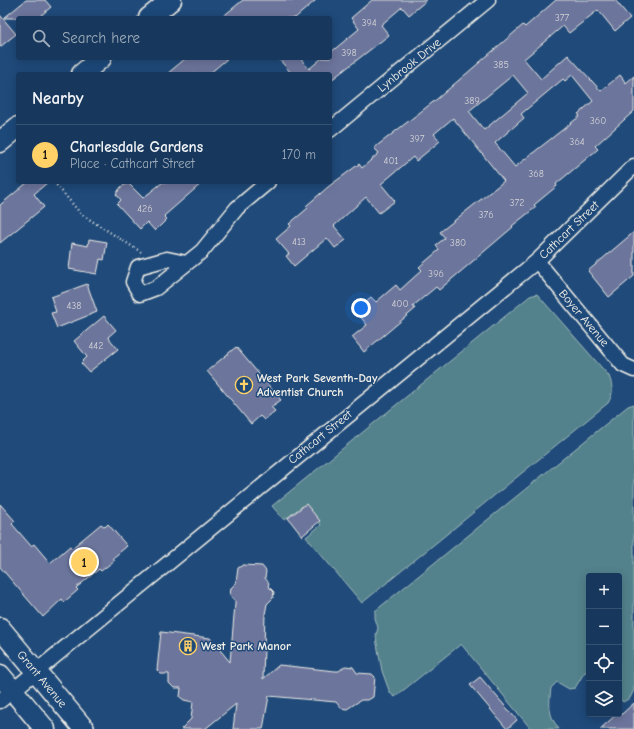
<!DOCTYPE html>
<html lang="en">
<head>
<meta charset="utf-8">
<style>
  :root { --surface:#17385c; --page:#244365; --text:#f1f3f6; --muted:#9eacbb; --line:#365272; --accent:#ffd166 }
  body { margin:0; font-family:"Comic Neue",sans-serif; background:var(--page); color:var(--text) }
  .controls { position:absolute; right:12px; bottom:12px; display:grid; overflow:hidden; border-radius:4px; box-shadow:0 2px 10px #0003 }
  .controls button { width:36px; height:36px; display:grid; place-items:center; padding:0; border:0; border-bottom:1px solid var(--line); background:var(--surface); color:var(--text); font:20px sans-serif }
  .you { position:absolute; left:361px; top:308px; width:14px; height:14px; margin:-10px; border:3px solid #fff; border-radius:50%; background:#1a73e8; box-shadow:0 0 0 6px #1a73e833 }
  .badge { display:grid; place-items:center; width:26px; height:26px; border-radius:50%; background:var(--accent); color:#111; font-size:13px; font-weight:700 }
  .pin { position:absolute; translate:-50% -50%; border:2px solid #fff; box-shadow:0 1px 4px #0006 }
  .list { margin:0; padding:0; list-style:none }
  h2 { display:flex; justify-content:space-between; align-items:center; height:52px; margin:0; padding:0 16px; font-size:17px }
  h2 small { font-size:13px; font-weight:400; color:var(--muted) }
  .list li { display:grid; grid-template-columns:26px 1fr auto; gap:12px; align-items:center; box-sizing:border-box; height:60px; padding:0 16px; border-top:1px solid var(--line) }
  .list b { display:block; font-size:15px; white-space:nowrap }
  .list p { margin:0; font-size:13px; white-space:nowrap; color:var(--muted) }
  .list em { font-size:13px; font-style:normal; color:var(--muted) }
  .icon { flex:none; width:22px; height:22px; fill:none; stroke:currentColor; stroke-width:2; stroke-linecap:round; stroke-linejoin:round }
  .map { position:relative; flex:none; width:634px; height:729px; overflow:hidden }
  .search { position:absolute; background:var(--surface); box-shadow:0 2px 10px #0003; left:16px; top:16px; width:316px; height:44px; display:flex; align-items:center; gap:10px; box-sizing:border-box; padding:0 14px; border-radius:4px; color:var(--muted); font-size:15px }
  .panel { position:absolute; background:var(--surface); box-shadow:0 2px 10px #0003; left:16px; top:72px; width:316px; height:112px; border-radius:4px }
  .map>svg:first-child { display:block }
  .green { fill:#52828c; stroke:#a3baba }
  .building { fill:#6c749c; stroke:#f4f1e8; fill-rule:evenodd }
  .lines { fill:none; stroke-linecap:round; stroke-linejoin:round }
  .street-casing { stroke:#f4f1e8; stroke-width:17 }
  .secondary-casing { stroke:#f4f1e8; stroke-width:23 }
  .path { stroke:#f4f1e8; stroke-width:2.5; stroke-dasharray:1 3; stroke-linecap:butt }
  .street { stroke:#1f4a7a; stroke-width:14 }
  .secondary { stroke:#1f4a7a; stroke-width:20 }
  .labels { text-anchor:middle; stroke-width:3; stroke-linejoin:round; paint-order:stroke }
  .number-label { font-size:10px; fill:#d2d2d5 }
  .street-label { font-size:12px; fill:#f4f1e8; stroke:#1f4a7a }
  .poi-label { font-size:12px; font-weight:bold; fill:#f4f1e8; stroke:#1f4a7a; text-anchor:start }
</style>
</head>
<body>
<div class="map">
<svg width="634" height="729" viewBox="0 0 634 729">
  <rect width="100%" height="100%" fill="#1f4a7a"/>
  <filter id="ink" filterUnits="userSpaceOnUse"><feTurbulence type="fractalNoise" baseFrequency=".025" numOctaves="2"/><feDisplacementMap in="SourceGraphic" scale="8" xChannelSelector="R" yChannelSelector="G"/><feConvolveMatrix kernelMatrix="1 2 1 2 8 2 1 2 1" color-interpolation-filters="sRGB"/></filter>
  <g filter="url(#ink)">
    <!-- green -->
    <g class="green">
      <path d="M537,294l72,82c4,11 5,17 -1,27l-246,200 -56,-66 15,-12 -16,-21 -21,16 -12,-14 258,-210z"/>
      <path d="M634,404v286l-4,8 -7,4 -4,-4v-122h-30v94l-5,3 -9,15 -6,1 -12,-7 -6,6c-2,17 -3,27 8,41h-28l-70,-85 -66,53 -5,-4 -8,-22 -5,-27 -1,-9 2,-7 -3,-10v-7l253,-205z"/>
    </g>
    <!-- building -->
    <g class="building">
      <polygon points="26,0 45,0 51,7 38,18 4,18"/>
      <polygon points="243,0 316,0 295,18 221,18"/>
      <polygon points="372,0 427,0 409,15 402,7 381,25 389,35 330,81 330,74 292,74 278,58 300,58 309,69 322,58 330,58 330,53 359,29 351,18"/>
      <path d="M556,0h59l15,18 -15,13 -17,-21 -29,23 -6,-7 -39,33 17,20 27,-24 33,36 19,-16 6,8 8,-7v35l-39,35 3,3 -42,35 1,2 -23,19 2,2 -24,19 1,1 -74,63 -3,-3 -23,19 2,3 -51,43 -12,-15 15,-12 -12,-15 16,-13 5,5 20,-17 4,5 22,-20 -3,-3 20,-17 -3,-5 9,-7 -5,-6 64,-51 -51,-63 -19,16 6,7 -24,20 -3,-4 -32,27 14,17 -16,12 -13,-16 -32,29 12,14 -11,8 -8,-10 -33,28 -8,-10 3,-2 -13,-15 15,-13 -2,-2 19,-16 -2,-2 22,-19 31,-23 3,4 17,-15 -5,-5 63,-49 86,-74 2,2zM513,75l15,18 -44,37 -15,-19zM572,75l21,26 -15,13 2,2 -65,51 -20,-24 29,-25 -3,-4 42,-35 2,2z"/>
      <polygon points="0,15 16,34 0,47"/>
      <polygon points="186,58 228,58 209,74 167,74"/>
      <polygon points="28,182 48,182 34,194 44,207 0,243 0,205"/>
      <polygon points="163,182 203,182 164,216 167,219 155,231 147,222 140,229 117,204 121,200 116,194 121,187 128,183 143,198"/>
      <polygon points="634,232 634,276 609,297 588,271"/>
      <polygon points="89,239 107,242 104,260 100,259 97,274 69,269 72,243 88,246"/>
      <polygon points="87,284 97,312 57,328 51,313 56,312 51,297"/>
      <polygon points="104,316 116,330 108,337 118,349 89,372 81,363 87,357 74,341"/>
      <polygon points="236,347 281,400 271,407 275,411 264,420 260,416 251,424 207,371"/>
      <polygon points="0,504 15,521 12,524 31,546 34,544 50,563 70,546 72,548 101,524 105,527 108,524 127,546 113,558 115,560 101,571 99,569 76,588 78,590 64,602 62,599 43,617 0,567"/>
      <polygon points="306,504 320,521 302,536 288,518"/>
      <polygon points="243,565 262,566 266,571 265,578 269,583 268,586 274,592 273,598 267,604 265,614 263,679 279,665 335,671 339,671 345,666 353,667 357,673 372,674 375,677 373,697 368,700 361,700 347,709 341,708 336,702 269,696 263,729 233,729 236,704 205,729 181,729 191,719 193,702 184,700 180,697 181,688 174,688 169,683 169,674 161,674 157,670 161,632 210,638 230,662 235,604 235,601 230,595 231,588 236,583 238,568"/>
      <polygon points="480,677 517,720 507,729 470,685"/>
      <polygon points="634,703 634,729 600,729 617,714 622,714"/>
    </g>
    <g class="lines">
      <defs>
        <g id="street">
          <polyline points="330,130 488,0"/>
          <polyline points="537,261 623,365 634,370"/>
          <polyline points="186,263 167,259 138,267 133,282 140,294 156,288 202,251 237,208 268,182"/>
          <polyline points="0,701 537,261 634,166"/>
        </g>
        <g id="secondary">
          <polyline points="149,18 171,0"/>
          <polyline points="82,74 101,58"/>
          <polyline points="0,142 18,127"/>
          <polyline points="0,628 84,729"/>
          <polyline points="0,675 45,729"/>
        </g>
      </defs>
      <!-- street casing -->
      <use href="#street" class="street-casing"/>
      <!-- secondary casing -->
      <use href="#secondary" class="secondary-casing"/>
      <!-- path -->
      <polyline class="path" points="54,182 81,214 141,252"/>
      <!-- street -->
      <use href="#street" class="street"/>
      <!-- secondary -->
      <use href="#secondary" class="secondary"/>
    </g>
  </g>
  <!-- icons -->
  <defs>
    <symbol id="church-ring" viewBox="-11 -11 22 22"><circle r="9.5" fill="#1f4a7a" stroke="#ffd166" stroke-width="1.5"/><path d="M-1.2-6h2.4v3.5h3.3v2.4h-3.3V6h-2.4V-.1h-3.3v-2.4h3.3Z" fill="#ffd166"/></symbol>
    <symbol id="building-ring" viewBox="-11 -11 22 22"><circle r="9.5" fill="#1f4a7a" stroke="#ffd166" stroke-width="1.5"/><path d="M-4-6H4V6H1V3H-1V6H-4ZM-2.5-4.3h1.7v1.8h-1.7ZM.8-4.3h1.7v1.8H.8ZM-2.5-1h1.7V.8h-1.7ZM.8-1h1.7V.8H.8Z" fill="#ffd166"/></symbol>
  </defs>
  <g fill-rule="evenodd">
    <use href="#church-ring" x="234" y="375" width="20" height="20"/>
    <use href="#building-ring" x="178" y="636" width="20" height="20"/>
  </g>
  <g class="labels">
    <!-- number labels -->
    <g class="number-label">
      <text x="562" y="21">377</text>
      <text x="369" y="26">394</text>
      <text x="349" y="56">398</text>
      <text x="501" y="68">385</text>
      <text x="472" y="104">389</text>
      <text x="598" y="124">360</text>
      <text x="417" y="142">397</text>
      <text x="577" y="145">364</text>
      <text x="391" y="164">401</text>
      <text x="536" y="177">368</text>
      <text x="517" y="206">372</text>
      <text x="145" y="212">426</text>
      <text x="486" y="218">376</text>
      <text x="299" y="245">413</text>
      <text x="458" y="246">380</text>
      <text x="436" y="277">396</text>
      <text x="400" y="307">400</text>
      <text x="74" y="309">438</text>
      <text x="96" y="349">442</text>
    </g>
    <!-- street labels -->
    <g class="street-label">
      <text transform="translate(409 65) rotate(-39)" y="4">Lynbrook Drive</text>
      <text transform="translate(569 230) rotate(-44)" y="4">Cathcart Street</text>
      <text transform="translate(584 318) rotate(50)" y="4">Boyer Avenue</text>
      <text transform="translate(320 437) rotate(-39)" y="4">Cathcart Street</text>
      <text transform="translate(42 679) rotate(50)" y="4">Grant Avenue</text>
    </g>
    <!-- poi labels -->
    <g class="poi-label">
      <text x="257" y="382">West Park Seventh-Day<tspan x="257" dy="14">Adventist Church</tspan></text>
      <text x="201" y="650">West Park Manor</text>
    </g>
  </g>
</svg>
<div class="controls">
<button>+</button>
<button>−</button>
<button><svg class="icon" aria-label="locate" viewBox="0 0 24 24"><circle cx="12" cy="12" r="6"/><path d="M12 2v4M12 18v4M2 12h4M18 12h4"/></svg></button>
<button><svg class="icon" aria-label="layers" viewBox="0 0 24 24"><path d="M12 4l9 5-9 5-9-5zM3 14l9 5 9-5"/></svg></button>
</div>
<div class="you"></div>
<div class="pin badge" style="left:84px;top:562px">1</div>
<div class="search"><svg class="icon" aria-label="search" viewBox="0 0 24 24"><circle cx="10" cy="10" r="6"/><path d="M15 15l6 6"/></svg>Search here</div>
<section class="panel">
<h2>Nearby<small></small></h2>
<ul class="list">
<li><span class="badge">1</span><div><b>Charlesdale Gardens</b><p>Place · Cathcart Street</p></div><em>170 m</em></li>
</ul>
</section>
</div>
</body>
</html>
